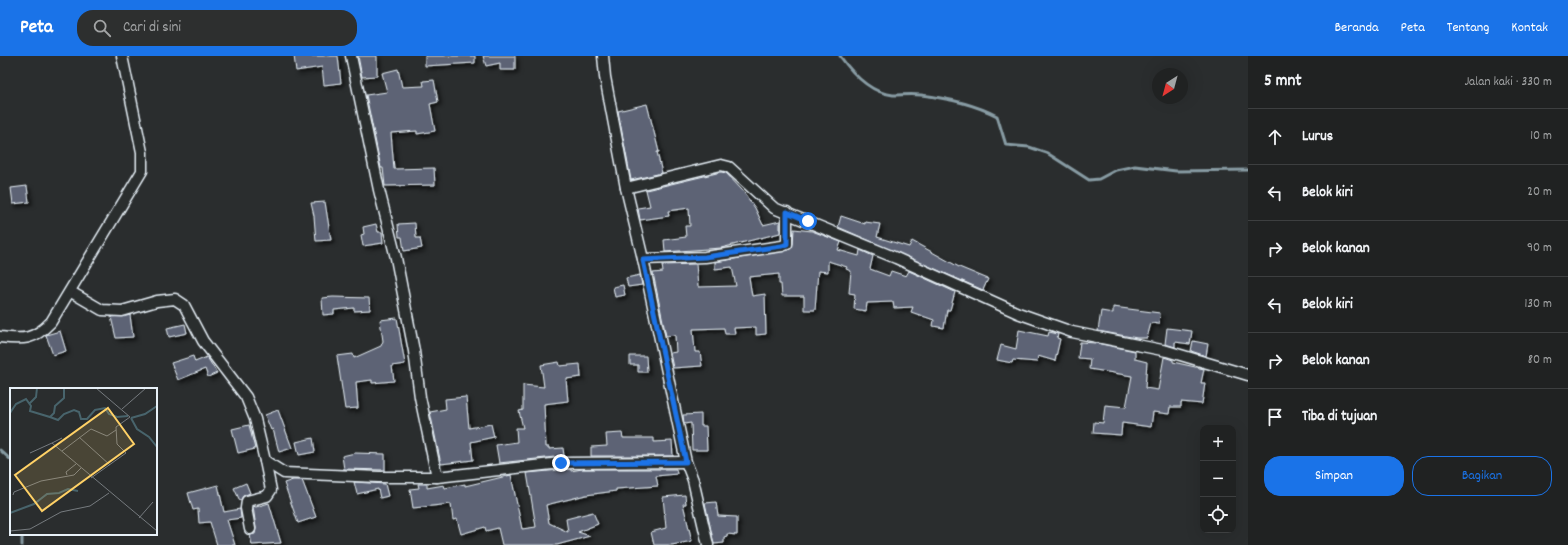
<!DOCTYPE html>
<html lang="id">
<head>
<meta charset="utf-8">
<style>
  :root { --surface:#202222; --page:#2d2f2f; --text:#f1f3f6; --muted:#a2a4a5; --line:#3d3f40; --accent:#1a73e8 }
  body { margin:0; font-family:Dekko,sans-serif; background:var(--page); color:var(--text) }
  .controls { position:absolute; right:12px; bottom:12px; display:grid; overflow:hidden; border-radius:8px; box-shadow:0 4px 16px #0002 }
  .controls button { width:36px; height:36px; display:grid; place-items:center; padding:0; border:0; border-bottom:1px solid var(--line); background:var(--surface); color:var(--text); font:20px sans-serif }
  .compass { position:absolute; left:1152px; top:12px; width:36px; height:36px; border-radius:50%; background:var(--surface); box-shadow:0 4px 16px #0002; rotate:216deg }
  .stop { position:absolute; width:12px; height:12px; margin:-9px; border:3px solid #1a73e8; border-radius:50%; background:#fff }
  .stop.end { background:#1a73e8; border-color:#fff; box-shadow:0 1px 4px #0008 }
  .list { margin:0; padding:0; list-style:none }
  h2 { display:flex; justify-content:space-between; align-items:center; height:52px; margin:0; padding:0 16px; font-size:17px }
  h2 small { font-size:13px; font-weight:400; color:var(--muted) }
  .list li { display:grid; grid-template-columns:26px 1fr auto; gap:12px; align-items:center; box-sizing:border-box; height:56px; padding:0 16px; border-top:1px solid var(--line) }
  .list b { display:block; font-size:15px; white-space:nowrap }
  .list em { font-size:13px; font-style:normal; color:var(--muted) }
  .actions { display:flex; gap:8px; padding:12px 16px }
  .actions a { flex:1; padding:9px 0; border:1px solid var(--accent); border-radius:16px; text-align:center; font-size:14px; color:var(--accent) }
  .actions .main { background:var(--accent); color:#fff }
  .icon { flex:none; width:22px; height:22px; fill:none; stroke:currentColor; stroke-width:2; stroke-linecap:round; stroke-linejoin:round }
  .map { position:relative; flex:none; width:1248px; height:489px; overflow:hidden }
  header { display:flex; align-items:center; gap:24px; box-sizing:border-box; height:56px; padding:0 20px; background:var(--accent); color:#fff }
  header strong { font-size:19px }
  nav { display:flex; gap:22px; margin-inline-start:auto; font-size:14px }
  .search { width:280px; height:36px; background:var(--page); display:flex; align-items:center; gap:10px; box-sizing:border-box; padding:0 14px; border-radius:16px; color:var(--muted); font-size:15px }
  main { display:flex }
  aside { flex:1; background:var(--surface) }
  .map>svg:first-child { display:block }
  .lines { fill:none; stroke-linecap:round; stroke-linejoin:round }
  .stream { stroke:#889ca4; stroke-width:3 }
  .building { fill:#5d6374; stroke:#e8f1f8; filter:url(#shadow) }
  .street-casing { stroke:#e8f1f8; stroke-width:13 }
  .street { stroke:#2a2d2e; stroke-width:10 }
  .route { stroke:#1a73e8; stroke-width:5 }
  .inset-river { fill:none; stroke:#48646c; stroke-width:2 }
  .inset-road { fill:none; stroke:#767b7f; stroke-width:1 }
  .view { fill:#ffd166; fill-opacity:0.15; stroke:#ffd166; stroke-width:2 }
  .inset-edge { fill:none; stroke:#e8f1f8; stroke-width:2 }
</style>
</head>
<body>
<header>
<strong>Peta</strong>
<div class="search"><svg class="icon" aria-label="search" viewBox="0 0 24 24"><circle cx="10" cy="10" r="6"/><path d="M15 15l6 6"/></svg>Cari di sini</div>
<nav><a>Beranda</a><a>Peta</a><a>Tentang</a><a>Kontak</a></nav>
</header>
<main>
<div class="map">
<svg width="1248" height="489" viewBox="0 0 1248 489">
  <defs>
    <filter id="shadow"><feDropShadow dx="3" dy="3" stdDeviation="2" flood-color="#0009"/></filter>
  </defs>
  <rect width="100%" height="100%" fill="#2a2d2e"/>
  <filter id="ink" filterUnits="userSpaceOnUse"><feTurbulence type="fractalNoise" baseFrequency=".025" numOctaves="2"/><feDisplacementMap in="SourceGraphic" scale="8" xChannelSelector="R" yChannelSelector="G"/><feConvolveMatrix kernelMatrix="1 2 1 2 8 2 1 2 1" color-interpolation-filters="sRGB"/></filter>
  <g filter="url(#ink)">
    <g class="lines">
      <!-- stream -->
      <g class="stream">
        <path d="M840,0c12,17 31,37 53,39 9,0 18,-1 28,0 25,3 53,9 76,21l9,29 23,2 18,6 42,27 10,-1 17,-9 19,-4 41,5 72,-1"/>
        <polyline points="0,394 11,404"/>
        <polyline points="22,478 22,489"/>
      </g>
    </g>
    <!-- building -->
    <g class="building">
      <polygon points="294,0 338,0 341,27 324,29 322,11 296,15"/>
      <polygon points="358,0 377,0 377,20 362,21"/>
      <polygon points="425,0 475,0 475,7 425,10"/>
      <polygon points="483,0 515,0 515,14 500,14 500,7 486,10"/>
      <polygon points="398,13 402,31 424,30 423,25 434,24 438,46 430,48 435,75 417,78 417,75 391,77 394,113 434,112 435,129 385,130 383,112 381,112 366,39 387,36 382,17"/>
      <polygon points="647,48 659,96 657,96 662,117 631,124 618,55"/>
      <polygon points="721,116 726,117 742,134 755,152 763,169 780,165 780,177 721,192 665,196 664,184 686,181 685,170 690,170 689,152 668,155 669,160 640,164 638,152 650,150 646,134"/>
      <polygon points="27,130 29,146 13,148 11,132"/>
      <polygon points="325,146 331,184 316,185 314,160 311,147"/>
      <polygon points="841,160 865,168 865,166 880,168 877,181 909,191 912,185 959,211 988,223 983,234 838,171"/>
      <polygon points="415,167 416,182 420,182 422,192 404,195 402,181 399,181 398,168"/>
      <polygon points="376,168 378,176 382,176 383,187 363,190 361,179 364,178 363,171"/>
      <polygon points="794,173 812,175 841,186 838,194 859,200 860,194 873,200 870,213 889,220 891,215 906,220 909,215 955,236 950,254 947,254 944,272 933,270 934,264 911,256 913,251 894,252 893,246 867,247 866,255 854,253 855,238 849,237 851,215 846,213 847,211 828,205 828,216 818,215 815,254 804,254 804,240 782,240 781,228 779,228 779,218 749,221 752,240 765,238 766,278 756,279 756,271 734,272 735,278 725,278 724,272 693,273 695,296 700,296 702,310 673,312 670,297 676,296 675,279 666,280 653,217 663,216 662,209 696,208 698,231 736,230 732,211 715,213 715,206 789,194 793,188"/>
      <polygon points="640,219 642,229 628,231 626,222"/>
      <polygon points="623,229 625,239 615,241 613,231"/>
      <polygon points="333,241 369,242 370,254 354,255 354,252 334,254 334,258 323,259 322,242"/>
      <polygon points="1113,251 1160,257 1159,268 1151,267 1147,282 1137,282 1098,275 1101,255 1113,257"/>
      <polygon points="130,259 133,281 116,282 111,261"/>
      <polygon points="397,262 405,308 392,310 394,325 372,327 372,324 356,326 358,352 345,353 337,300 353,298 354,302 381,290 383,285 380,264"/>
      <polygon points="185,268 187,277 169,281 167,272"/>
      <polygon points="1167,272 1192,275 1190,288 1175,286 1175,291 1165,288"/>
      <polygon points="1019,274 1048,280 1049,276 1058,278 1057,282 1060,283 1055,305 1038,300 1037,306 1013,304 1012,307 997,304 1001,289 1016,293"/>
      <polygon points="60,275 66,295 53,299 46,279"/>
      <polygon points="1193,285 1208,288 1206,300 1191,295"/>
      <polygon points="1080,286 1096,287 1135,295 1135,303 1147,306 1145,332 1158,334 1164,301 1173,304 1173,306 1204,313 1201,327 1205,327 1202,348 1181,346 1181,351 1170,351 1169,358 1153,356 1151,371 1122,367 1121,379 1093,377 1094,366 1103,367 1105,349 1126,351 1132,320 1089,313 1090,303 1078,302"/>
      <polygon points="193,300 195,306 207,301 217,317 208,321 205,313 178,324 171,307"/>
      <polygon points="630,300 646,300 647,316 638,316 638,309 630,309"/>
      <polygon points="559,306 560,310 580,308 581,321 566,323 568,345 544,348 546,391 549,391 549,393 563,392 564,400 499,407 496,389 517,386 516,372 523,372 519,355 523,354 523,329 544,331 541,309"/>
      <polygon points="466,341 469,372 491,368 494,381 471,386 473,404 441,408 430,356 446,353 445,343"/>
      <polygon points="278,354 292,392 279,396 273,373 271,374 265,359"/>
      <polygon points="701,358 701,370 706,370 707,394 692,394 691,367 684,368 683,359"/>
      <polygon points="249,369 255,393 238,397 232,373"/>
      <polygon points="622,377 623,382 654,382 654,386 672,385 673,400 591,400 591,391 607,390 606,378"/>
      <polygon points="313,382 315,396 299,399 296,386"/>
      <polygon points="355,397 385,398 385,414 344,413 342,400"/>
      <polygon points="571,413 571,415 582,413 676,413 677,418 656,420 658,430 616,433 616,435 586,439 546,449 549,467 568,476 566,463 593,456 598,468 578,476 590,480 557,489 502,489 498,472 486,475 485,471 461,478 457,463 453,464 451,448 413,452 410,433 419,432 418,428 427,428 427,432 444,429 445,432 465,428 465,430 511,419 522,473 536,471 527,417"/>
      <polygon points="293,424 302,424 316,461 298,467 284,427"/>
      <polygon points="354,426 385,428 388,440 380,442 378,433 357,438"/>
      <polygon points="246,427 250,437 243,440 240,445 234,432"/>
      <polygon points="218,429 224,456 240,453 241,462 227,464 235,489 217,489 210,466 199,467 198,453 193,454 188,437"/>
      <polygon points="685,439 686,448 683,448 692,485 672,489 654,489 651,476 666,472 663,441"/>
      <polygon points="716,446 718,460 737,461 737,479 727,478 727,480 724,481 724,487 714,488 705,447"/>
      <polygon points="269,447 281,487 252,489 250,479 255,478 256,472 253,450 256,451"/>
    </g>
    <g class="lines">
      <defs>
        <g id="street">
          <polyline points="351,0 379,134 396,202 414,295 420,341 437,421"/>
          <polyline points="603,0 605,21 626,132 643,203 686,406 693,424 708,489"/>
          <polyline points="626,132 721,109 729,111 774,152 896,202 1018,257 1072,276 1167,295 1248,319"/>
          <polyline points="643,203 705,201 782,190 787,188 787,156"/>
          <polyline points="71,236 102,254 122,255 157,245 175,243 184,249 203,285 246,341 255,363 265,405 284,417 379,421 437,421 561,407 686,406"/>
          <path d="M0,281c23,3 34,3 51,-15l91,-151v-19l-20,-96"/>
          <polyline points="250,473 246,452 247,445 267,440 271,434 265,405"/>
        </g>
      </defs>
      <!-- street casing -->
      <use href="#street" class="street-casing"/>
      <!-- street -->
      <use href="#street" class="street"/>
    </g>
  </g>
  <g class="lines" filter="url(#ink)">
    <!-- route -->
    <polyline class="route" points="561,407 686,406 643,204 705,201 782,190 787,188 787,156 808,165"/>
  </g>
  <!-- overview -->
  <g transform="translate(10 332)">
    <rect width="147" height="147" fill="#2a2d2e"/>
    <path class="inset-river" d="M20,15l6,-6 1,-9M0,25l6,-9 10,-5 5,7 -1,5 20,6 4,-4 1,-7 9,-8v-10M40,29l8,3 6,-6 10,-4 5,2 2,7h6l8,-9 10,-2 4,6 8,3 11,-1M121,30l6,11 12,8 8,10M121,30l14,-4 12,-8M0,125l24,-9 13,-10 12,-1 9,-4 10,2"/>
    <path class="inset-road" d="M112,21l24,-21M69,49l31,28M52,50l-10,5 105,88M52,63l29,-22 16,7 9,-6M20,65l22,-10M57,87l-1,-3 10,-8M81,90l35,-25 -9,-9 -1,-17 14,-10 -34,-29M3,107l1,-3 27,-11 33,-6 7,-7M129,130l14,-16M0,143l20,-2 31,-17 29,-6 19,-13"/>
    <path class="view" d="M98,20l26,36 -92,67 -27,-36z"/>
    <rect width="147" height="147" class="inset-edge"/>
  </g>
</svg>
<div class="controls">
<button>+</button>
<button>−</button>
<button><svg class="icon" aria-label="locate" viewBox="0 0 24 24"><circle cx="12" cy="12" r="6"/><path d="M12 2v4M12 18v4M2 12h4M18 12h4"/></svg></button>
</div>
<svg class="compass" viewBox="-18 -18 36 36"><path d="M0-13l5 13h-10z" fill="#e53935"/><path d="M0 13l5-13h-10z" fill="#a2a4a5"/></svg>
<div class="stop" style="left:808px;top:165px"></div>
<div class="stop end" style="left:561px;top:407px"></div>
</div>
<aside>
<h2>5 mnt<small>Jalan kaki · 330 m</small></h2>
<ul class="list">
<li><svg class="icon" aria-label="ahead" viewBox="0 0 24 24"><path d="M12 20V5M6 11l6-6 6 6"/></svg><div><b>Lurus</b></div><em>10 m</em></li>
<li><svg class="icon" aria-label="left" viewBox="0 0 24 24"><path d="M17 20v-9H6M10 6l-5 5 5 5"/></svg><div><b>Belok kiri</b></div><em>20 m</em></li>
<li><svg class="icon" aria-label="right" viewBox="0 0 24 24"><path d="M7 20v-9h11M14 6l5 5-5 5"/></svg><div><b>Belok kanan</b></div><em>90 m</em></li>
<li><svg class="icon" aria-label="left" viewBox="0 0 24 24"><path d="M17 20v-9H6M10 6l-5 5 5 5"/></svg><div><b>Belok kiri</b></div><em>130 m</em></li>
<li><svg class="icon" aria-label="right" viewBox="0 0 24 24"><path d="M7 20v-9h11M14 6l5 5-5 5"/></svg><div><b>Belok kanan</b></div><em>80 m</em></li>
<li><svg class="icon" aria-label="arrive" viewBox="0 0 24 24"><path d="M6 21V4h12l-3 4 3 4H6"/></svg><div><b>Tiba di tujuan</b></div></li>
</ul>
<div class="actions"><a class="main">Simpan</a><a>Bagikan</a></div>
</aside>
</main>
</body>
</html>
